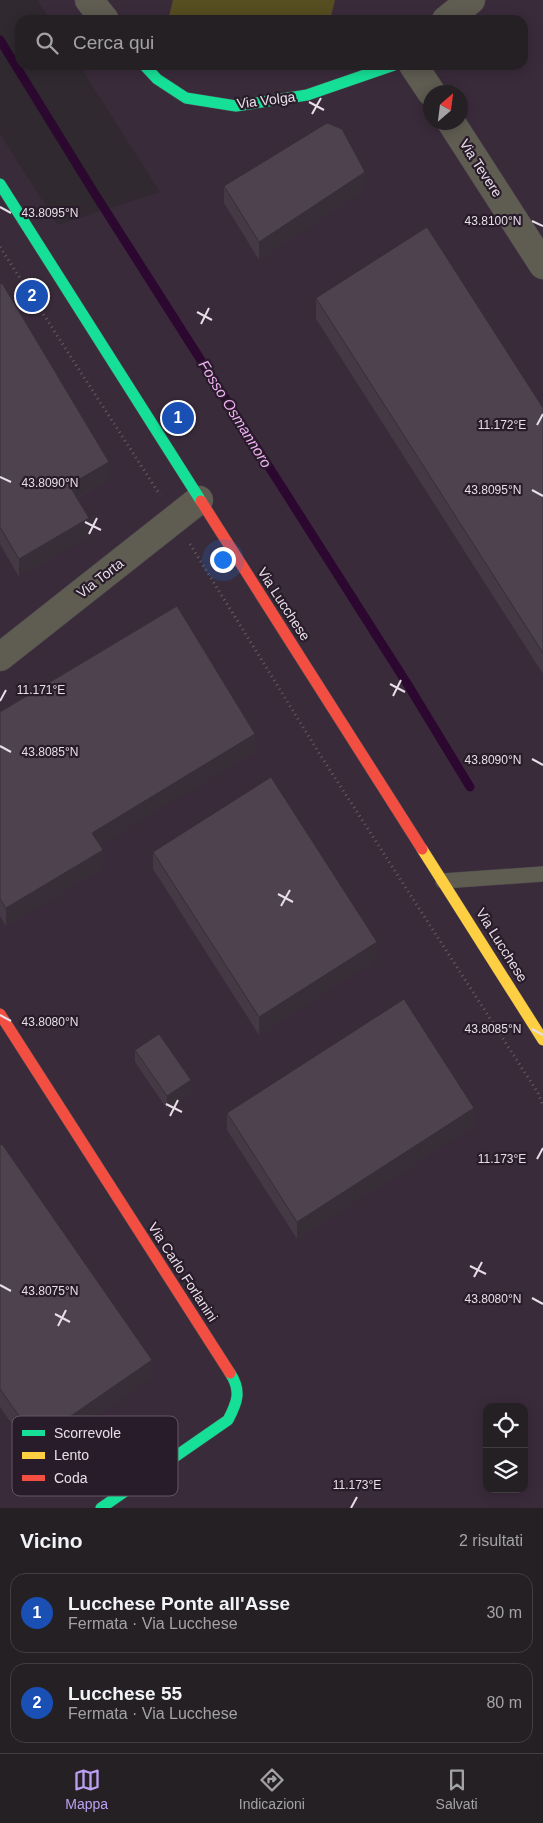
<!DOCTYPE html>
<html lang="it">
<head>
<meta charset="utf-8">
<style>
  :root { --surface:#242024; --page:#2c282c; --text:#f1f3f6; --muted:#a3a3a6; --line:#413e41; --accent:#bca0f2 }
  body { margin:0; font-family:Arial,sans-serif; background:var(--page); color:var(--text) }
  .controls { position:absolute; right:15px; bottom:15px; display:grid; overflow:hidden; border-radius:10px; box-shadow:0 2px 12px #0003 }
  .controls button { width:45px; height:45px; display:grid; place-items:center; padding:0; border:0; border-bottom:1px solid var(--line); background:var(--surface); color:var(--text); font:25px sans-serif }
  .compass { position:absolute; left:423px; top:85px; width:45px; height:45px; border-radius:50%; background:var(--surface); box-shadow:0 2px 12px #0003; rotate:28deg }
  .you { position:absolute; left:222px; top:559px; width:18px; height:18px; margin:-12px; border:4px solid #fff; border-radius:50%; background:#1a73e8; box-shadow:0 0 0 8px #1a73e833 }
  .badge { display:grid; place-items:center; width:32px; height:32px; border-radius:50%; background:var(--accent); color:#fff; font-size:16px; font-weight:700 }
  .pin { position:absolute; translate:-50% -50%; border:2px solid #fff; box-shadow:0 1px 5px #0006 }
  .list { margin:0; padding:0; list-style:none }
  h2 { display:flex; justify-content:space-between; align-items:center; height:65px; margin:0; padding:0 20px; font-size:21px }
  h2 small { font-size:16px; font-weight:400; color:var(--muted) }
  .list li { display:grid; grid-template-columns:32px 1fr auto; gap:15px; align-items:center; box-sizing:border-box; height:80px; margin:0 10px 10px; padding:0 10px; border:1px solid var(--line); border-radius:15px }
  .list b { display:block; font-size:19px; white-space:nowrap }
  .list p { margin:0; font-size:16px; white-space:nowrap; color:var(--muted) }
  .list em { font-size:16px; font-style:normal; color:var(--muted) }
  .icon { flex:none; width:28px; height:28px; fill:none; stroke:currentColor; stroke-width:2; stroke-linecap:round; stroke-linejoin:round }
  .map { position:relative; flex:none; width:543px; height:1508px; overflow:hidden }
  .search { position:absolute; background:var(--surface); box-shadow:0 2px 12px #0003; left:15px; right:15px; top:15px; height:55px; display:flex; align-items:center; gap:12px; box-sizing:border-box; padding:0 18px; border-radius:15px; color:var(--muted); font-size:19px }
  .sheet { height:245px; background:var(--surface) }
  nav { display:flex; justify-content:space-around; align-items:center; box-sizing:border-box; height:70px; border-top:1px solid var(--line); background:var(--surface); font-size:14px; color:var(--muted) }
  nav a { display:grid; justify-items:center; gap:2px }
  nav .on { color:var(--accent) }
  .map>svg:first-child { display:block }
  .built { fill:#3a2b3b; fill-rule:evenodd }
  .green { fill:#564d21 }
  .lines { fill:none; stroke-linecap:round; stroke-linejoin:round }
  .stream { stroke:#2c072f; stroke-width:9 }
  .lane-casing { stroke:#4c484c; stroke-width:16 }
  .street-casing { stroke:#4c484c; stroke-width:29 }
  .fast-casing { stroke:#4c484c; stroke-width:12 }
  .slow-casing { stroke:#4c484c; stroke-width:12 }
  .jam-casing { stroke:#4c484c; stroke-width:12 }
  .path { stroke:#64605e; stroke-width:3; stroke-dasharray:1 4; stroke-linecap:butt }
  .lane { stroke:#5f5c52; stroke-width:15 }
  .street { stroke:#5f5c52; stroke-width:28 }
  .fast { stroke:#16e098; stroke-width:11 }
  .slow { stroke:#ffcf43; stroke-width:11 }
  .jam { stroke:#f24e42; stroke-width:11 }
  .wall { fill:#443944 }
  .shaded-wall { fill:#372e37 }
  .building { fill:#4f424f; stroke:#372e37 }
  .ticks { fill:none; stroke:#e7dee7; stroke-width:2 }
  .labels { text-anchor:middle; stroke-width:4.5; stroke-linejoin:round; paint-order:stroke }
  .street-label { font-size:14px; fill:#e7dee7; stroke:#291c2a }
  .water-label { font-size:15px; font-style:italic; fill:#f2b2f5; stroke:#291c2a }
  .key { fill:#291c2a; stroke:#625663; stroke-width:1 }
  .key-label { font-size:14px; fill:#e7dee7 }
  .ticks-label { font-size:12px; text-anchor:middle; fill:#e7dee7; stroke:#291c2a; stroke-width:4.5; stroke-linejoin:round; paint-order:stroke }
</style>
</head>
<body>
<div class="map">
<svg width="543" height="1508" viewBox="0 0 543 1508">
  <rect width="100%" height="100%" fill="#302a30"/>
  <!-- built -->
  <path class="built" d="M37,0h506v1508h-543v-1374l58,91 102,-33 -81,-127h444v-45h-473zM430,92h30v30h-30zM487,1407h37v82h-37z"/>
  <!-- green -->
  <polygon class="green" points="173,0 335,0 330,20 168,20"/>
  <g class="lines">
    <!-- stream -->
    <polyline class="stream" points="0,40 95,194 408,685 470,787"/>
    <defs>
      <polyline id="lane" points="443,881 543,874"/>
      <g id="street">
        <polyline points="89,0 105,20"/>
        <polyline points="446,20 471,0"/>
        <polyline points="413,65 431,92"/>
        <polyline points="451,122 543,265"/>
        <polyline points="0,657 199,500"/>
      </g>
      <g id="fast">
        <polyline points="144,65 157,79 186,98 236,106 307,95 394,65"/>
        <polyline points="0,184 201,501"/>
        <path d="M101,1508l127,-88c9,-17 14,-29 2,-47"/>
      </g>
      <polyline id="slow" points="422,849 543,1040"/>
      <g id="jam">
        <polyline points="201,501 422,849"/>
        <polyline points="0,1014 230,1373"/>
      </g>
    </defs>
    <!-- lane casing -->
    <use href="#lane" class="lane-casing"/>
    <!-- street casing -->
    <use href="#street" class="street-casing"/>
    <!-- fast casing -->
    <use href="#fast" class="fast-casing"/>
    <!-- slow casing -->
    <use href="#slow" class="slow-casing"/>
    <!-- jam casing -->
    <use href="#jam" class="jam-casing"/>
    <!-- path -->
    <g class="path">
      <polyline points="0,247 160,495"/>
      <polyline points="190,544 319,753 538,1093 543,1106"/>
    </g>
    <!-- lane -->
    <use href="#lane" class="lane"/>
    <!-- street -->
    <use href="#street" class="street"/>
    <!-- fast -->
    <use href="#fast" class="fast"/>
    <!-- slow -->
    <use href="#slow" class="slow"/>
    <!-- jam -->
    <use href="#jam" class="jam"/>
  </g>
  <!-- wall -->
  <g class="wall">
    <polygon points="224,186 365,189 259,260 224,203"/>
    <polygon points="0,284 109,479 77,498 89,536 19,577 0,544"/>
    <polygon points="316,298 543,408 543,674 316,319"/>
    <polygon points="0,712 255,752 99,845 103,868 6,926 0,916"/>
    <polygon points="153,852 377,959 259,1035 153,869"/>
    <polygon points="135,1050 191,1093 167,1109 135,1062"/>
    <polygon points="227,1113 474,1126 297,1239 227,1130"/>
    <polygon points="0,1145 152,1377 36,1458 0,1407"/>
  </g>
  <!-- shaded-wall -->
  <g class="shaded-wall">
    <polygon points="365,172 365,189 259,260 259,242"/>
    <polygon points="109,462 109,479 69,502 69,485"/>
    <polygon points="89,518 89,536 19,577 19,559"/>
    <polygon points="255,734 255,752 92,850 92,833"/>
    <polygon points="103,850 103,868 6,926 6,908"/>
    <polygon points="377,942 377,959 259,1035 259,1017"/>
    <polygon points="191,1080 191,1093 167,1109 167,1096"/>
    <polygon points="474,1108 474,1126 297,1239 297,1222"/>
    <polygon points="152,1360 152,1377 36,1458 36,1440"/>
  </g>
  <!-- building -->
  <g class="building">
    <polygon points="327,123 342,129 365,172 259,242 224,186"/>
    <polygon points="427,227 543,408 543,653 316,298"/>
    <polygon points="2,283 109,462 69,485 89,518 19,559 0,527 0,284"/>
    <polygon points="177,606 255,734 92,833 103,850 6,908 0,899 0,712"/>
    <polygon points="271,777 377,942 259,1017 153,852"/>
    <polygon points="404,999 474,1108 297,1222 227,1113"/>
    <polygon points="159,1034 191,1080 167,1096 135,1050"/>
    <polygon points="2,1144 152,1360 36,1440 0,1389 0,1145"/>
  </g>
  <!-- ticks -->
  <path class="ticks" d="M309,102l15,8M312,114l9,-16M0,207l11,6M532,221l11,5M197,312l15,8M201,324l8,-16M537,425l6,-11M0,477l11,5M532,490l11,6M85,522l16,8M89,534l8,-16M390,684l15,8M393,696l8,-16M0,701l6,-11M0,746l11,6M532,759l11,6M278,894l15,8M281,906l9,-16M0,1015l11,6M532,1029l11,6M166,1104l16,8M170,1116l8,-16M537,1159l6,-11M470,1266l16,8M474,1277l8,-15M0,1285l11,6M532,1298l11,6M55,1314l15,8M58,1326l8,-16M351,1508l6,-11"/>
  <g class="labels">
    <!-- street labels -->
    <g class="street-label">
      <text transform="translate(266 100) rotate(-7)" y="5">Via Volga</text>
      <text transform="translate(481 168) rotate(57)" y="5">Via Tevere</text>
      <text transform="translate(100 578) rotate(-38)" y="5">Via Torta</text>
      <text transform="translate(284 604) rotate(57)" y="5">Via Lucchese</text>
      <text transform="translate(502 945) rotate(58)" y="5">Via Lucchese</text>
      <text transform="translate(183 1272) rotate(57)" y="5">Via Carlo Forlanini</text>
    </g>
    <!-- water labels -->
    <g class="water-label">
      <text transform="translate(235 414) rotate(58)" y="5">Fosso Osmannoro</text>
    </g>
  </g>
  <!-- legend -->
  <rect x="12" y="1416" width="166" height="80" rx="8" class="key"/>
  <rect x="22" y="1430" width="23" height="6" fill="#16e098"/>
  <rect x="22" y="1452" width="23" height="7" fill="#ffcf43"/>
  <rect x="22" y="1475" width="23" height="6" fill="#f24e42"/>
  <g class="key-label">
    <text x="54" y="1438">Scorrevole</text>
    <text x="54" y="1460">Lento</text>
    <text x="54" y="1483">Coda</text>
  </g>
  <g class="ticks-label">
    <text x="50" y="217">43.8095°N</text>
    <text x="493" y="225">43.8100°N</text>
    <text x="502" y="429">11.172°E</text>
    <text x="50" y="487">43.8090°N</text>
    <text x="493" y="494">43.8095°N</text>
    <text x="41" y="694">11.171°E</text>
    <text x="50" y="756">43.8085°N</text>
    <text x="493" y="764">43.8090°N</text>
    <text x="50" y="1026">43.8080°N</text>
    <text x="493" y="1033">43.8085°N</text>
    <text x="502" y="1163">11.173°E</text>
    <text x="50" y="1295">43.8075°N</text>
    <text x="493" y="1303">43.8080°N</text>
    <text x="357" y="1489">11.173°E</text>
  </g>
</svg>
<div class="controls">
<button><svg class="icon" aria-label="locate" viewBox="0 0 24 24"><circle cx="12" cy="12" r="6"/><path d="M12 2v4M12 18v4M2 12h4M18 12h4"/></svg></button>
<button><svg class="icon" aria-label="layers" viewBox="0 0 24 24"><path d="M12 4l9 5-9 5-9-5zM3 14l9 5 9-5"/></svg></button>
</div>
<svg class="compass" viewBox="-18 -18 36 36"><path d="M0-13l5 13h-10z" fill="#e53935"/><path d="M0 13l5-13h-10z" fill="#a3a3a6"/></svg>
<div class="you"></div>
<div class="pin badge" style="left:178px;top:418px;background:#1a4fb4">1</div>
<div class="pin badge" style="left:32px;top:296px;background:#1a4fb4">2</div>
<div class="search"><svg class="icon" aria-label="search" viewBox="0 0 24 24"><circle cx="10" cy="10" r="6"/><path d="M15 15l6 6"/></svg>Cerca qui</div>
</div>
<section class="sheet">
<h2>Vicino<small>2 risultati</small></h2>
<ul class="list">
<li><span class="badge" style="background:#1a4fb4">1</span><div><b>Lucchese Ponte all'Asse</b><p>Fermata · Via Lucchese</p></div><em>30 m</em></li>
<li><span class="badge" style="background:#1a4fb4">2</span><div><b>Lucchese 55</b><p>Fermata · Via Lucchese</p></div><em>80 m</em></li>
</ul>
</section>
<nav>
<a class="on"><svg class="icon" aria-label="map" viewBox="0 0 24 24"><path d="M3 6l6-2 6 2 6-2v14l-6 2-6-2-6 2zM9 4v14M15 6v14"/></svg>Mappa</a>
<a><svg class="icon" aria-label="directions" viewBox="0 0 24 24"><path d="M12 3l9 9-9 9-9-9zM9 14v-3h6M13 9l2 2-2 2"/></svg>Indicazioni</a>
<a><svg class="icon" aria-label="saved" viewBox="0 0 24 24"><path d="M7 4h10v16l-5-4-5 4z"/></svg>Salvati</a>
</nav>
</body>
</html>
